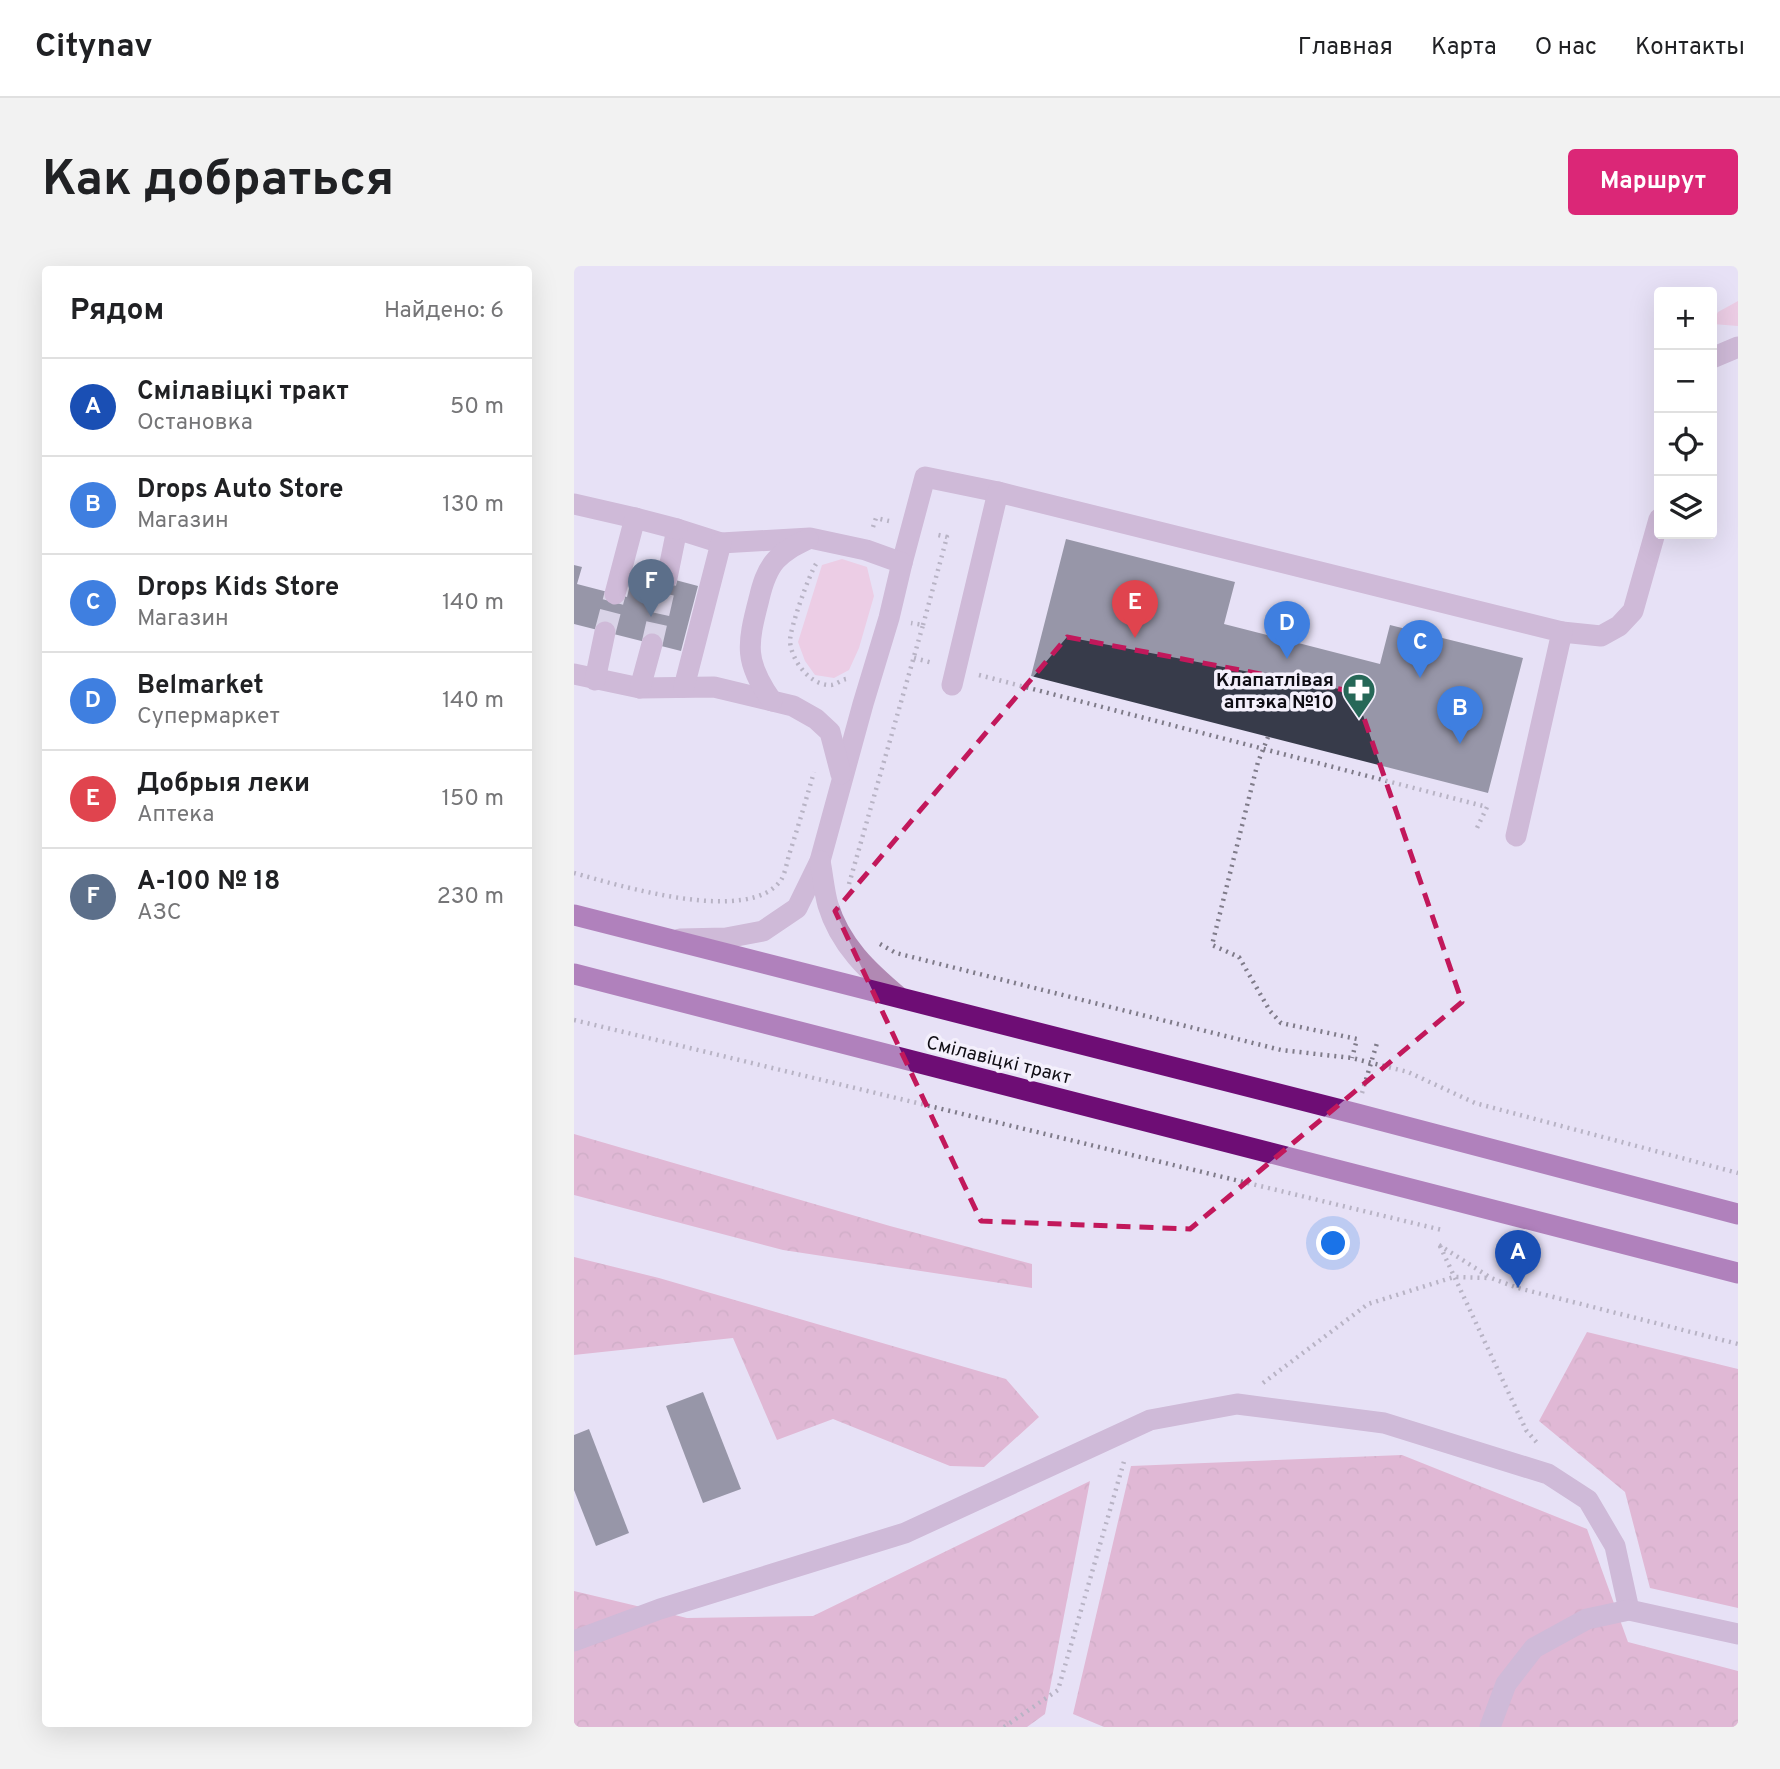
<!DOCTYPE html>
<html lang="ru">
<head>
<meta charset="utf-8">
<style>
  :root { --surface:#fff; --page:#f2f2f2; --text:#202124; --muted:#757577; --line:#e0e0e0; --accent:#db2777 }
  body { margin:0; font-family:Overpass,sans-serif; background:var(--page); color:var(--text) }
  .controls { position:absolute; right:21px; top:21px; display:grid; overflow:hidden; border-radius:7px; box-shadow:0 7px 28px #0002 }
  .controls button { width:63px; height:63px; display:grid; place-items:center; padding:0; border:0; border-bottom:2px solid var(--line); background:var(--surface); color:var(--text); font:35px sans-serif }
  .you { position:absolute; left:760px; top:978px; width:24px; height:24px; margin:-18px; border:5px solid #fff; border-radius:50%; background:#1a73e8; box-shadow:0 0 0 10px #1a73e833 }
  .badge { display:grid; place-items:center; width:46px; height:46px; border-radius:50%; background:var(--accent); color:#fff; font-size:23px; font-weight:700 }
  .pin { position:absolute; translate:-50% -58px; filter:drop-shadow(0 2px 4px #0008) }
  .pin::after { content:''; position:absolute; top:37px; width:24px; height:21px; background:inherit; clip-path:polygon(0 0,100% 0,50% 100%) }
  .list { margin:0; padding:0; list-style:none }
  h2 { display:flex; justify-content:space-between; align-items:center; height:91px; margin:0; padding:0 28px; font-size:30px }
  h2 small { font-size:23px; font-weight:400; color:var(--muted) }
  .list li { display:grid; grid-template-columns:46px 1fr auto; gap:21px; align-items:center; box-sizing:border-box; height:98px; padding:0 28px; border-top:2px solid var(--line) }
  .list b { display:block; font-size:26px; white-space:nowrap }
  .list p { margin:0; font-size:23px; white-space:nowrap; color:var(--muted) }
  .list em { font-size:23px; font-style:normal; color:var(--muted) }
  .icon { flex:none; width:38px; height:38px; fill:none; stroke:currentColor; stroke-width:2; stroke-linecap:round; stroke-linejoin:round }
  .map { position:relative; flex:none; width:1164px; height:1461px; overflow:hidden; border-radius:7px }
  header { display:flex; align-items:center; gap:42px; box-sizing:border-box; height:98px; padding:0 35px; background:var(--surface); border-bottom:2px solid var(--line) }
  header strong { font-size:33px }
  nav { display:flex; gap:38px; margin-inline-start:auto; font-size:24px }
  .intro { display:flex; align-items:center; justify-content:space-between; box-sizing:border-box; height:168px; padding:0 42px }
  h1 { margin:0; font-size:49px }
  .button { padding:18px 32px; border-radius:7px; background:var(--accent); color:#fff; font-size:24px; font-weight:700 }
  main { display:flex; gap:42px; padding:0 42px }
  aside { flex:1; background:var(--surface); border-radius:7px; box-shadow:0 7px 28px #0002 }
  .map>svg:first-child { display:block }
  .grass { fill:#f1b4d0 }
  .forest { fill:url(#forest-crowns) }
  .building { fill:#373b4a }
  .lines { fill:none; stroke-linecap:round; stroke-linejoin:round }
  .minor-tunnel { stroke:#c7c1d4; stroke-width:21; stroke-dasharray:21 10; stroke-linecap:butt }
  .path { stroke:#7f7b89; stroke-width:4.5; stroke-dasharray:2 5; stroke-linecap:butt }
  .minor { stroke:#b189b3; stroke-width:21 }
  .highway { stroke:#6e0d75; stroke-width:21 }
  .marked { fill:none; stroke:#c2185b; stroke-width:5; stroke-dasharray:14 9; stroke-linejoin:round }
  .labels { text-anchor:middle; stroke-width:7; stroke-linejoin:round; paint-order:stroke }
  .poi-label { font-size:19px; font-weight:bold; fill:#0f0d14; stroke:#f4f0fc; text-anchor:end }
  .street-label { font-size:19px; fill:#0f0d14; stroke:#f4f0fc }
</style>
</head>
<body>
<header>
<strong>Citynav</strong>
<nav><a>Главная</a><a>Карта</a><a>О нас</a><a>Контакты</a></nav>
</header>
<div class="intro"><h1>Как добраться</h1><a class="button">Маршрут</a></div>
<main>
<aside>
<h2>Рядом<small>Найдено: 6</small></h2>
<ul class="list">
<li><span class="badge" style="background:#1a4fb4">A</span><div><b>Смілавіцкі тракт</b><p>Остановка</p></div><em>50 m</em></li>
<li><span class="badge" style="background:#3f7fe0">B</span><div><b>Drops Auto Store</b><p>Магазин</p></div><em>130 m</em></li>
<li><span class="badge" style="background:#3f7fe0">C</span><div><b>Drops Kids Store</b><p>Магазин</p></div><em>140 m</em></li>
<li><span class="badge" style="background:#3f7fe0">D</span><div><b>Belmarket</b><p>Супермаркет</p></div><em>140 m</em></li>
<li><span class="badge" style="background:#e0444e">E</span><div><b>Добрыя леки</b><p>Аптека</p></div><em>150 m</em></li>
<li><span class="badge" style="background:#5c6f8a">F</span><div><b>А-100 № 18</b><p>АЗС</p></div><em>230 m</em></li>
</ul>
</aside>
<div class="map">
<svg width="1164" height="1461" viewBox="0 0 1164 1461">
  <defs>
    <pattern id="forest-crowns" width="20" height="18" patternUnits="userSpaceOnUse" patternTransform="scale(1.75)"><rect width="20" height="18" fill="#d886ad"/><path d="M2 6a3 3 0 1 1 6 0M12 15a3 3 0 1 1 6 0" fill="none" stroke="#b87294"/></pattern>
  </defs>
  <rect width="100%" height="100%" fill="#e7e1f6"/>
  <!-- grass -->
  <g class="grass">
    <polygon points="1164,35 1164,60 1138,58 1144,46"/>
    <polygon points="268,293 293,301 300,330 285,382 275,404 260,412 241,409 231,395 224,376 248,299"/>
  </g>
  <!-- forest -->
  <g class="forest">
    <polygon points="0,868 316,960 458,998 458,1022 209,984 0,929"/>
    <polygon points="0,991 85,1012 432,1113 465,1151 410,1201 376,1200 259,1153 203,1174 159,1072 0,1089"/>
    <polygon points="1013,1066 1164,1103 1164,1342 1076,1322 1051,1226 965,1155"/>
    <polygon points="828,1189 1013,1263 1054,1376 1164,1405 1164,1461 530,1461 499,1448 557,1200"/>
    <polygon points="516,1215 471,1448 453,1461 0,1461 0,1325 113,1352 239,1350"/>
  </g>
  <!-- building -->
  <g class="building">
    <polygon points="492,273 661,316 650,358 806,398 816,359 949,392 914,527 457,410"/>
    <polygon points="0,299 8,301 3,318 53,331 60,303 124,320 107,385 0,358"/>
    <polygon points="129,1126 167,1223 129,1237 92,1140"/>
    <polygon points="15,1163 55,1267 22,1280 0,1224 0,1169"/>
  </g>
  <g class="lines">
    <!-- minor-tunnel -->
    <g class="minor-tunnel">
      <polyline points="31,366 41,328"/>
      <polyline points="78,378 93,312"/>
    </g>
    <!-- path -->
    <g class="path">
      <polyline points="299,261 302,252 315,255"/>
      <path d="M242,298c-7,11 -26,64 -26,77 1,19 20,45 41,44 4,0 10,-5 15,-6"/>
      <polyline points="349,359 373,271 360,268"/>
      <polyline points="340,392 359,397"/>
      <polyline points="405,409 913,541 903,562"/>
      <polyline points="694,471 684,496 638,679 665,691 696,745 707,757 783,773 778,792"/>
      <path d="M0,607c44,12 175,53 207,7 4,-6 6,-18 8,-25 9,-28 17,-55 25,-83"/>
      <polyline points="275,618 349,359 337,357"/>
      <polyline points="306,678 322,687 707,784 778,792 834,806 901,837 1164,907"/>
      <polyline points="0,754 868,964"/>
      <polyline points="788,827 803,777"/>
      <polyline points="865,979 917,1012 944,1022 1164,1078"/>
      <polyline points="866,980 952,1164 964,1178"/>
      <polyline points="944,1022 956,979"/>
      <polyline points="689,1117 794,1038 880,1011 917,1012"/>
      <polyline points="430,1461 484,1424 551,1192"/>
    </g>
    <!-- minor -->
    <g class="minor">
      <polyline points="1138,92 1164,81"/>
      <polyline points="0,238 61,252"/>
      <polyline points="328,297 351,211 424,226"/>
      <polyline points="93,312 103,263 147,277 236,272 292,284 328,297 315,352 289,438 246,595 223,642 189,665 152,672 106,673"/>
      <polyline points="41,328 61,252 103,263"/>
      <polyline points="988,366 1027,370 1045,360 1059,345 1085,253"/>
      <polyline points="0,408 66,422 140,421 219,440 242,453 256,466 267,508"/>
      <polyline points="21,414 31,366"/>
      <polyline points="378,419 424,226 988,366 942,570"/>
      <polyline points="110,421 147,277"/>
      <polyline points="66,422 78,378"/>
      <path d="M198,435c-28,-39 -25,-56 -13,-102 3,-13 7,-28 17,-39 9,-10 20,-15 32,-21"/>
      <path d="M246,595c3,15 4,30 8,44 12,40 40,66 71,92"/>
      <polyline points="0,1375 86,1343 331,1267 576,1154 663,1138 810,1157 974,1208 1014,1234 1041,1280 1055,1344"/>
      <polyline points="916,1461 932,1418 960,1382 1013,1353 1055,1344 1164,1368"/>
    </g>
    <!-- highway -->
    <g class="highway">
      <polyline points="0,649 783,848 1164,948"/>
      <polyline points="0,708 1164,1007"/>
    </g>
  </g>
  <!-- marked area -->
  <path d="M0 0H1164V1461H0ZM493,371l288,55 107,310 -272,227 -209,-8 -146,-310z" fill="#e7e1f6" fill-opacity=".55" fill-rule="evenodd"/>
  <path class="marked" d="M493,371l288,55 107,310 -272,227 -209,-8 -146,-310z"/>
  <!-- icons -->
  <defs>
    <symbol id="pharmacy-pin" viewBox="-11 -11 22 30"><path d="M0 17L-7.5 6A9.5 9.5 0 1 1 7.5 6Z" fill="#266857" stroke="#f4f0fc"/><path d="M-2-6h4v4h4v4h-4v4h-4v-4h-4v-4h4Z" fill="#fff"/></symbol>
  </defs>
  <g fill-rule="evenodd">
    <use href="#pharmacy-pin" x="766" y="405" width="38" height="52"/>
  </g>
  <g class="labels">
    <!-- poi labels -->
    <g class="poi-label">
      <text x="760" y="420">Клапатлівая<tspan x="760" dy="22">аптэка №10</tspan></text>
    </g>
    <!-- street labels -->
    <g class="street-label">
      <text transform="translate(425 793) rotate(14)" y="7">Смілавіцкі тракт</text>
    </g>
  </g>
</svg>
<div class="controls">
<button>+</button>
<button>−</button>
<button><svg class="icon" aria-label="locate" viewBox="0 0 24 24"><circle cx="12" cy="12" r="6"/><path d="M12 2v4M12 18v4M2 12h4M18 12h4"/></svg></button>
<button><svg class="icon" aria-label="layers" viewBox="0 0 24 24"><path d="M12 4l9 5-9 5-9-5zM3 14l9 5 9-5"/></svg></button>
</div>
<div class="you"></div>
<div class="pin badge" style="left:944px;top:1022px;background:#1a4fb4">A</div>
<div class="pin badge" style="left:886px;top:478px;background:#3f7fe0">B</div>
<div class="pin badge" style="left:846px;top:412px;background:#3f7fe0">C</div>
<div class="pin badge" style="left:713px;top:393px;background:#3f7fe0">D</div>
<div class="pin badge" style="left:561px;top:372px;background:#e0444e">E</div>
<div class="pin badge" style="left:77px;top:351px;background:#5c6f8a">F</div>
</div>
</main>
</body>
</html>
